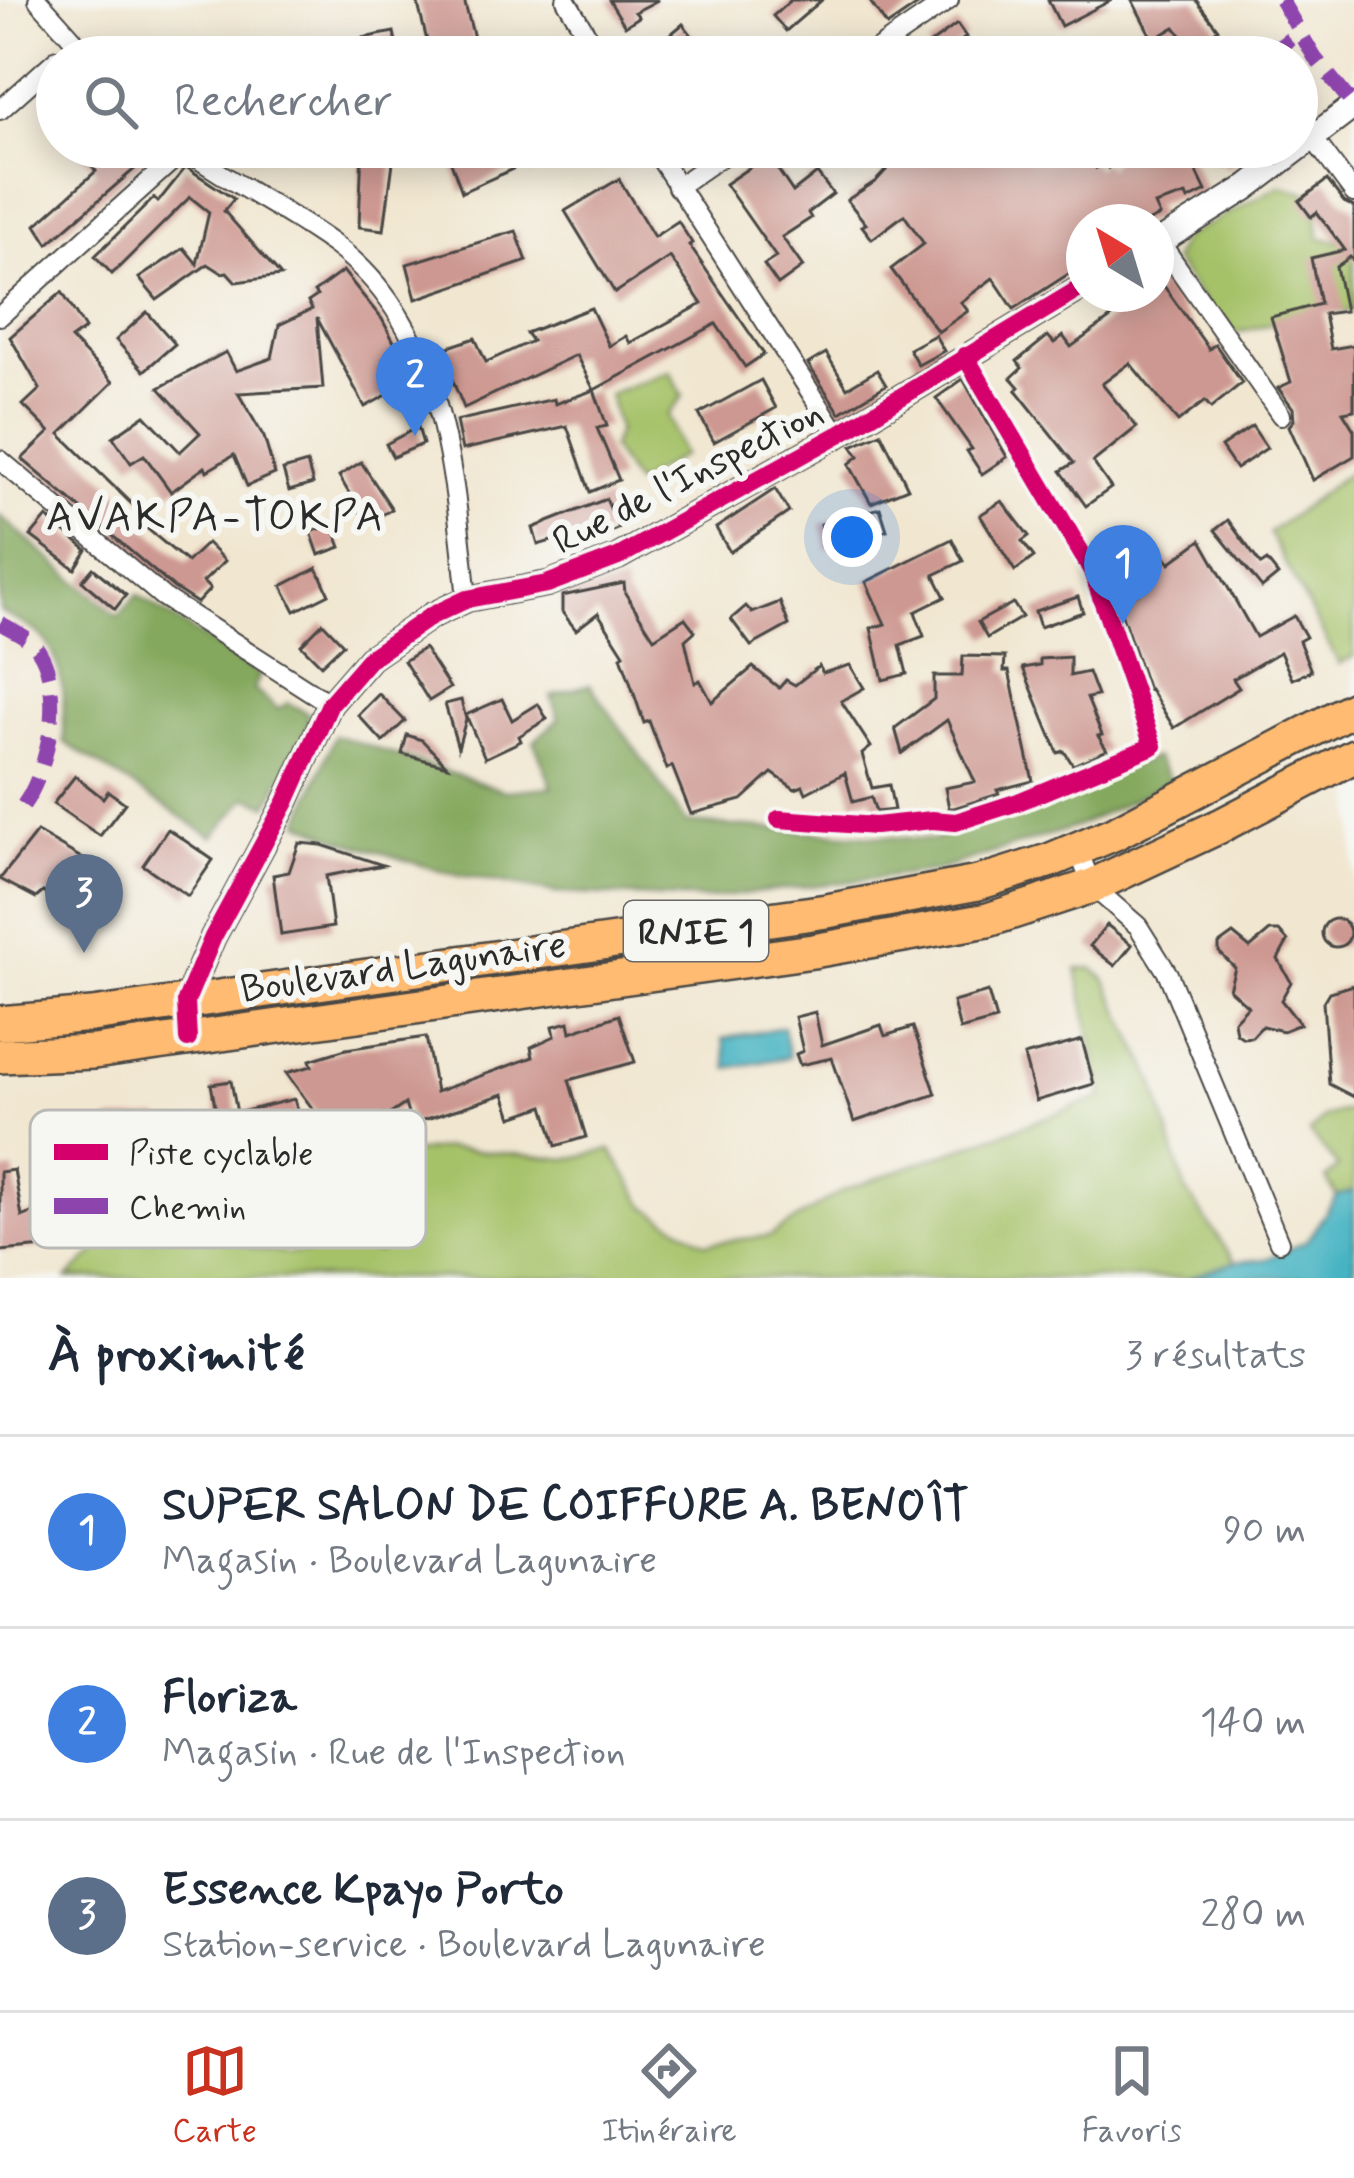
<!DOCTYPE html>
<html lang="fr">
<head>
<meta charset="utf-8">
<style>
  :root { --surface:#fff; --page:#f6f6f7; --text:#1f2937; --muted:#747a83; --line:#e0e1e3; --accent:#c8321e }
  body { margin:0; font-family:Mynerve,sans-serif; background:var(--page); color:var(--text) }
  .compass { position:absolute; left:1066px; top:204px; width:108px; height:108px; border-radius:50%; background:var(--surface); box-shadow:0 6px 30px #0003; rotate:322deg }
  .you { position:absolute; left:852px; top:537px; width:42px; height:42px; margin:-30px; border:9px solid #fff; border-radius:50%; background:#1a73e8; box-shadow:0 0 0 18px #1a73e833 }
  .badge { display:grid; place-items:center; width:78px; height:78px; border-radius:50%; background:var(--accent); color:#fff; font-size:39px; font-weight:700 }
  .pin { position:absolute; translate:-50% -99px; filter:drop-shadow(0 3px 6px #0008) }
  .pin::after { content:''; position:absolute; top:63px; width:42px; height:36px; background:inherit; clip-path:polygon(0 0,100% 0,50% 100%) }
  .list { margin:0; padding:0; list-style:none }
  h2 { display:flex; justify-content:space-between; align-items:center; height:156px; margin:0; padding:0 48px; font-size:51px }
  h2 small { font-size:39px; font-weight:400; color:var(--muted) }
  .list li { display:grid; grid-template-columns:78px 1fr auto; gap:36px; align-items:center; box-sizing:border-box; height:192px; padding:0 48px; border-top:3px solid var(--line) }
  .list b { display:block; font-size:45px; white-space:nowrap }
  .list p { margin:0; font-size:39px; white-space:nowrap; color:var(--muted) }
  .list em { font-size:39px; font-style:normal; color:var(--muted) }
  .icon { flex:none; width:66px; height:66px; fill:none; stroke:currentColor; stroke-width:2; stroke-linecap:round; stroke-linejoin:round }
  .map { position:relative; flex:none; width:1354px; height:1278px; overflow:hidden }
  .search { position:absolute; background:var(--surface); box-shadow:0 6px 30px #0003; left:36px; right:36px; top:36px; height:132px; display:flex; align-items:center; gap:30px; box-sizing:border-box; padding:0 42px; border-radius:66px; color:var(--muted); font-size:45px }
  .sheet { height:732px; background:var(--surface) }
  nav { display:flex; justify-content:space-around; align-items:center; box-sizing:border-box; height:168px; border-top:3px solid var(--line); background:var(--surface); font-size:33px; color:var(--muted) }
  nav a { display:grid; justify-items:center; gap:6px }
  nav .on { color:var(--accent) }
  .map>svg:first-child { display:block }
  .green { fill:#a6c269; stroke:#68764a; stroke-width:3 }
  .forest { fill:#84a85d; stroke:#586a44; stroke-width:3 }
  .water { fill:#47b4c3; stroke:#397077; stroke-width:3 }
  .building { fill:#cd9891 }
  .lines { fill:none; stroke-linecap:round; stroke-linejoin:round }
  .minor-casing { stroke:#494744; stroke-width:22 }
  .tertiary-casing { stroke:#494744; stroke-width:28 }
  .trunk-casing { stroke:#494744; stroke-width:38 }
  .minor { stroke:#fff; stroke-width:18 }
  .tertiary { stroke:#fff; stroke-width:24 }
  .trunk { stroke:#ffbb71; stroke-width:33 }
  .quiet { stroke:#8e44ad; stroke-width:15; stroke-dasharray:30 15; stroke-linecap:butt }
  .cycleway-casing { stroke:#f6f6f2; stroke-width:26 }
  .cycleway { stroke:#d6006c; stroke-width:18 }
  .labels { text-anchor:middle; stroke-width:12; stroke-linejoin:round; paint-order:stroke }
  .shield { fill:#f6f6f2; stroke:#686867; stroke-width:3 }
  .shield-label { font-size:36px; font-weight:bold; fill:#2b2b2b }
  .street-label { font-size:39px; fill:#2b2b2b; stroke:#f6f6f2 }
  .neighbourhood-label { font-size:42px; letter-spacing:3px; fill:#2b2b2b; stroke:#f6f6f2 }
  .key { fill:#f6f6f2; stroke:#b9b9b6; stroke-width:3 }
  .key-label { font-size:33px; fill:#2b2b2b }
</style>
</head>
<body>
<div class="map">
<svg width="1354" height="1278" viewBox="0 0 1354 1278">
  <rect width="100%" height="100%" fill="#f6f6f2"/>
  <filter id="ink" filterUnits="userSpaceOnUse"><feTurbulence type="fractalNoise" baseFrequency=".00833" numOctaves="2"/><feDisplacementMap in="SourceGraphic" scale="24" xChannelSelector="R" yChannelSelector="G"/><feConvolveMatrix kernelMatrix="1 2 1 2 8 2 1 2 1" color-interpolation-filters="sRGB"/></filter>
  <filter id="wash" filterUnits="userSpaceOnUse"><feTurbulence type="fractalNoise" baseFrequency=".004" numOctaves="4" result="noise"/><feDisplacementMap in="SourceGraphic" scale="48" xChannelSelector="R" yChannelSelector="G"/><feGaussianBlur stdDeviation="2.7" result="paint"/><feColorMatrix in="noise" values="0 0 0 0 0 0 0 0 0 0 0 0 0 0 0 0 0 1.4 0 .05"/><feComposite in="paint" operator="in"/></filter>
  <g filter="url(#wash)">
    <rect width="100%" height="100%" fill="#f1e7d1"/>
    <!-- green -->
    <g class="green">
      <polygon points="1280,186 1313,194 1320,238 1354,244 1354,311 1320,311 1228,335 1173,260 1183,238"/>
      <polygon points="670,371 683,396 668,415 683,455 635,484 611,448 618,431 609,394"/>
      <polygon points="1352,470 1354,656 1339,664 1269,533"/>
      <polygon points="1092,968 1105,979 1154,1082 1185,1189 1235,1262 1188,1278 68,1278 100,1247 137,1231 207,1231 233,1235 252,1248 288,1254 342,1248 380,1252 386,1157 445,1148 567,1159 611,1150 646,1207 706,1243 770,1236 844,1190 1103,1097 1077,969"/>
      <polygon points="1354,1108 1354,1191 1337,1196 1326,1179 1338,1167 1310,1133 1324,1117"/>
    </g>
    <!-- forest -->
    <g class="forest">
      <path d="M0,516l118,101 19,-22 123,80 -6,15 24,19 10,-6 21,11 -2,13 -39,78 -21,-8 -34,40 -149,-95c0,-32 2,-80 -22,-105 -11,-12 -29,-17 -42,-26z"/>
      <polygon points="590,684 687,823 935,840 1155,757 1171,781 1078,826 935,871 704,899 556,893 444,872 342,840 300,822 335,735 505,791 552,787 534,741 559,719 551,696"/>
    </g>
    <!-- water -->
    <g class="water">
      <polygon points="783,1027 789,1057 728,1068 723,1039"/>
      <polygon points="1354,1191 1354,1278 1188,1278 1235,1262 1266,1259 1306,1241 1337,1196"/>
    </g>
    <g id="blocks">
      <!-- building -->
      <g class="building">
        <polygon points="417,0 464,0 479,57 431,57"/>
        <polygon points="609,0 658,0 635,12 639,17 625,26"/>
        <polygon points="791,0 822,0 786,31 773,16"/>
        <polygon points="869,0 925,0 887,26"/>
        <polygon points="1048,0 1112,0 1061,26"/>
        <polygon points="1132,0 1196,0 1218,29 1191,49 1175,27 1153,40"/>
        <polygon points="683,24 697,42 677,57 662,57 655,47"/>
        <polygon points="957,24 966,37 953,47 961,57 935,57 927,46"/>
        <polygon points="394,32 399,57 367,57 363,38"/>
        <polygon points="77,147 160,147 48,244 36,225 96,171"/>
        <polygon points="362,147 395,147 384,230 359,227"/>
        <polygon points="465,147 561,147 462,192 448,154"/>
        <polygon points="893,147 1082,147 1096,168 1104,162 1108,168 1124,147 1185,147 1206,191 1188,200 1186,195 1155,205 1160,216 1147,222 1084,222 1084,264 1014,309 993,278 961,302 968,311 938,332 891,269 924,244 904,215 872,239 862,226 866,224 847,200 876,181 900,155"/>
        <polygon points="1210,147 1254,147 1227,168"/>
        <polygon points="768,155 793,192 817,173 833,194 808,213 811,218 782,237 803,267 778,285 764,265 776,257 725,184"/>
        <polygon points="186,167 234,199 224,211 281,276 236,282 227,272 222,273 208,264 157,300 139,278 184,248 197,264 209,212 190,197 112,274 95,256 154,198 158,202"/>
        <polygon points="619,179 654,237 678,221 692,243 689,245 764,354 745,367 716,324 594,390 576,355 464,408 440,350 475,338 486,362 532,341 526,333 591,308 609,346 626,336 630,343 702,304 670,257 615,293 565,211"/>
        <polygon points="1327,180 1344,202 1354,207 1354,262 1350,257 1336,267 1345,311 1324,314 1331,349 1354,345 1354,410 1343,412 1354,430 1354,456 1313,480 1289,426 1294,420 1293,408 1278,388 1291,382 1271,317 1320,304 1311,258 1345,250 1317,212 1311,217 1299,201"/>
        <polygon points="516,231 527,261 416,299 407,264"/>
        <polygon points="343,271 382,319 414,380 365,407 317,318 323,388 238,393 264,437 275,474 247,486 234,455 207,471 205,467 171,492 144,455 131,463 113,437 145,415 180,452 200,433 159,388 226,352 236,371 272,358 279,325 312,309 308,302 317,296 314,292"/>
        <polygon points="1156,275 1209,349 1215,344 1242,383 1211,408 1205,401 1178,422 1130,363 1102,384 1137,427 1093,462 1111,488 1086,506 1061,471 1074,463 1016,390 1019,387 1011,378 1022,368 1017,361 1048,336 1054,343 1063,336 1071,347 1144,294 1156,294"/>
        <polygon points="62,292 85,329 71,339 113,382 60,434 150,522 145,527 187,562 207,543 225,561 203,582 210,589 197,603 174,588 22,459 50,432 23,405 40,389 10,337"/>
        <polygon points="147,312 175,344 144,371 116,340"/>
        <polygon points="935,335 944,351 918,365 909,349"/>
        <polygon points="826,353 847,388 877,370 886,385 840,413 808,364"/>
        <polygon points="963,379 1007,457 982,474 967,451 972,449 936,398"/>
        <polygon points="761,380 776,408 714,442 699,414"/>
        <polygon points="594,390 607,426 597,428 619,480 590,492 567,426 462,450 456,421 554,399 555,404"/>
        <polygon points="1252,426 1267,448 1236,469 1221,447"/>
        <polygon points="418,427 423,444 393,457 386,444"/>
        <polygon points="881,433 908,488 871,503 849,464 859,456 852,446"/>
        <polygon points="361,462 392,509 367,524 339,476"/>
        <polygon points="307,463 313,484 289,491 283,470"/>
        <polygon points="775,489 789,512 730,552 716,528"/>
        <polygon points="606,499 619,528 566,552 558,539 538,545 533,528"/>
        <polygon points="1002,501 1029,536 1022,541 1034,557 1015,571 980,515"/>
        <polygon points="880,508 887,530 827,549 821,524"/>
        <polygon points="47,517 87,550 75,569 31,536"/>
        <polygon points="1228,520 1261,565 1267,561 1278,575 1262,588 1215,530"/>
        <polygon points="332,524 341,547 319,555 311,532"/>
        <polygon points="952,539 963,561 934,575 945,597 915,612 924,636 900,645 907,674 883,680 871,628 885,624 866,582"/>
        <polygon points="1201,540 1256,637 1294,616 1306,637 1299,641 1311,671 1292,679 1280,652 1233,679 1239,688 1174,728 1150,689 1148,690 1117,601 1138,593 1122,568 1156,545 1170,563"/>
        <polygon points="93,568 126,595 115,609 82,581"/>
        <polygon points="317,568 329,594 295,611 282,586"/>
        <polygon points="624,583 625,593 654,638 685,618 695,631 685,640 695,683 700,680 712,702 753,667 779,688 786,680 795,685 819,666 823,673 850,665 864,688 841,701 871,747 862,754 872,788 889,785 894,810 876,812 871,797 853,802 845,773 806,793 803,786 795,789 772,773 742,800 691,814 672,766 667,769 649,721 644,723 621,656 624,654 598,613 576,630 562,612 562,596"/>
        <polygon points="1078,597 1083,612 1040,627 1035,611"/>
        <polygon points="780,602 789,625 751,646 731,619 746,606 752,613"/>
        <polygon points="1013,603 1022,617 987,638 978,622"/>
        <polygon points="323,623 343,644 321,665 301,645"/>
        <polygon points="424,648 450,688 429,701 404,661"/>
        <polygon points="963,656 1005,657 1004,671 1009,671 1033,781 997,790 999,794 954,808 949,808 945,788 975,782 947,720 902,753 895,728 934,699 934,676 962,676"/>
        <polygon points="1070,657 1070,676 1088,672 1097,696 1087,698 1102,735 1098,736 1107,750 1073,765 1064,751 1058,753 1023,668 1040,665 1040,659"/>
        <polygon points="379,694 405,721 383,742 358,715"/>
        <polygon points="502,699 512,720 538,704 547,719 519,736 521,741 485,758 466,715"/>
        <polygon points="461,700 466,719 458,748 445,704"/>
        <polygon points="407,735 422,740 447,766 402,754"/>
        <polygon points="75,776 103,798 108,791 125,803 100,836 53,804"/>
        <polygon points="168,829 213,860 188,896 143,865"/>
        <polygon points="37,832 83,859 103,876 69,910 43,892 36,898 0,879"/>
        <polygon points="299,843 322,845 383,865 326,876 333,927 281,935 273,875 289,872"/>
        <circle cx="1336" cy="933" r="14"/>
        <polygon points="1107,925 1132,945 1115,966 1090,946"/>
        <polygon points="1270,931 1279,931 1288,941 1278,959 1291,982 1281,1000 1300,1024 1283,1031 1262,1026 1252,1037 1243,1038 1236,1033 1234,1021 1248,1006 1229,989 1235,968 1219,952 1219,944 1233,934 1250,948"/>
        <polygon points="1354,985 1354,1097 1329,1084 1323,1002 1329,992"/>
        <polygon points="988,992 996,1020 960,1030 953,1002"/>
        <polygon points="815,1012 822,1045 881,1025 885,1036 913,1027 936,1094 854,1122 832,1058 800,1065 796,1054 803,1051 795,1017"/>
        <polygon points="619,1015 635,1062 569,1080 586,1137 556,1146 544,1106 512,1117 504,1094 411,1124 405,1104 386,1117 384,1114 341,1147 286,1073 312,1066 310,1060 346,1049 426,1037 436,1092 533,1057 531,1047 555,1036 553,1026 569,1022 571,1032"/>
        <polygon points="1082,1040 1094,1084 1036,1101 1024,1056"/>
        <polygon points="231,1081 237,1113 294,1099 309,1149 282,1158 269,1148 250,1153 247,1141 170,1155 173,1187 124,1191 119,1163 113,1156 108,1120 160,1117 160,1124 174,1123 175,1135 219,1127 211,1084"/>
        <polygon points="14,1170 22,1217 46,1207 63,1217 66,1230 55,1246 0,1251 0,1172"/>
      </g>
    </g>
  </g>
  <g filter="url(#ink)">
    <use href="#blocks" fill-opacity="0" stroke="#494744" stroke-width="3"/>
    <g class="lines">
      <defs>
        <g id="minor">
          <polyline points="38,0 89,57"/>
          <polyline points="566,0 600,57"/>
          <polyline points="866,57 949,0"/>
          <polyline points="0,110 57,59"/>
          <polyline points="1313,138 1354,193"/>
          <path d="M181,147c49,36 106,63 155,99 109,82 118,229 131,353"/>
          <polyline points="653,147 838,435"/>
          <polyline points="677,187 735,147"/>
          <polyline points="1160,242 1281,415"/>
          <polyline points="0,316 184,150"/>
          <polyline points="0,460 163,597 330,704"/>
          <polyline points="779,819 875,826 932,820 956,822 1018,802 1153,746 1092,571 965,356"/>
          <polyline points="1078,850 1092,886 1138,926 1168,974 1279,1242"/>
        </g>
        <g id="tertiary">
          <polyline points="1156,244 1246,188 1354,106"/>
          <polyline points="185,1014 186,1001 213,937 286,802 330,704 370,658 431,616 467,599 547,584 618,557 838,435 1084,286"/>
        </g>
        <g id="trunk">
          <polyline points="0,1023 92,1015 827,911 978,883 1051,860 1115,833 1354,708"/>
          <polyline points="0,1056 94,1052 813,951 988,920 1092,886 1220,826 1354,756"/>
        </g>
      </defs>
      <!-- minor casing -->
      <use href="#minor" class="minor-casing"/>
      <!-- tertiary casing -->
      <use href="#tertiary" class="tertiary-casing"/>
      <!-- trunk casing -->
      <use href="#trunk" class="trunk-casing"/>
      <!-- minor -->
      <use href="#minor" class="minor"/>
      <!-- tertiary -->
      <use href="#tertiary" class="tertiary"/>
      <!-- trunk -->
      <use href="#trunk" class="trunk"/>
      <!-- quiet -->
      <g class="quiet">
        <polyline points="1281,0 1315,58 1354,106"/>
        <polyline points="1266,57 1298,33"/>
        <polyline points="1273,147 1284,161"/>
        <path d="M0,623c14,8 30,14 39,28 25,39 10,121 -17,156"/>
      </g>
      <defs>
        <g id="cycleway">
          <polyline points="779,819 875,826 932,820 956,822 1018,802 1153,746 1092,571 965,356"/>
          <polyline points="188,1039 186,1001 213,937 286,802 330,704 370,658 431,616 467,599 547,584 618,557 838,435 1084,286"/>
        </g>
      </defs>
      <!-- cycleway casing -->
      <use href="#cycleway" class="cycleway-casing"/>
      <!-- cycleway -->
      <use href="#cycleway" class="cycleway"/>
    </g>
  </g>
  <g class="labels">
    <!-- shield labels -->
    <rect class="shield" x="624" y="901" width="144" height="60" rx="9"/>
    <g class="shield-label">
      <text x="696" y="944">RNIE 1</text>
    </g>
    <!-- street labels -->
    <g class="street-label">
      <text transform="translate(687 475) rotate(-27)" y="14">Rue de l'Inspection</text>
      <text transform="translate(403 965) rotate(-8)" y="14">Boulevard Lagunaire</text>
    </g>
    <!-- neighbourhood labels -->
    <g class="neighbourhood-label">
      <text x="216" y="530">AVAKPA-TOKPA</text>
    </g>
  </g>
  <!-- legend -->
  <rect x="30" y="1110" width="396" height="138" rx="18" class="key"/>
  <rect x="54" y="1144" width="54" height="16" fill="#d6006c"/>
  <rect x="54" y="1198" width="54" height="16" fill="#8e44ad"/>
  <g class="key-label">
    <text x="129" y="1164">Piste cyclable</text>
    <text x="129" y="1218">Chemin</text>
  </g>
</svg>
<svg class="compass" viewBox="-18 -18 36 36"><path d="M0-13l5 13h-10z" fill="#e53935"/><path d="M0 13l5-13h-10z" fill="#747a83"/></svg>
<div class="you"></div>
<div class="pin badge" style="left:1123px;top:624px;background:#3f7fe0">1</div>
<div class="pin badge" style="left:415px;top:436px;background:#3f7fe0">2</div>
<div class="pin badge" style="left:84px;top:953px;background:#5c6f8a">3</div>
<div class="search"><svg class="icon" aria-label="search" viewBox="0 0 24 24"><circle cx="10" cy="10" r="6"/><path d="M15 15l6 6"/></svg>Rechercher</div>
</div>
<section class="sheet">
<h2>À proximité<small>3 résultats</small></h2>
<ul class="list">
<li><span class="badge" style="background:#3f7fe0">1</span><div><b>SUPER SALON DE COIFFURE A. BENOÎT</b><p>Magasin · Boulevard Lagunaire</p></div><em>90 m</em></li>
<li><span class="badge" style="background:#3f7fe0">2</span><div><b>Floriza</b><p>Magasin · Rue de l'Inspection</p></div><em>140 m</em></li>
<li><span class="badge" style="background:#5c6f8a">3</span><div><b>Essence Kpayo Porto</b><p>Station-service · Boulevard Lagunaire</p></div><em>280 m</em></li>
</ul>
</section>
<nav>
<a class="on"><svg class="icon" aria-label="map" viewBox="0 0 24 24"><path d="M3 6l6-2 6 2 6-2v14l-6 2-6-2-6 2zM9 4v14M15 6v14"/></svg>Carte</a>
<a><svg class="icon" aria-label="directions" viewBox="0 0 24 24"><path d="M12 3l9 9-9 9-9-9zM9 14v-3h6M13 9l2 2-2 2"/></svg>Itinéraire</a>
<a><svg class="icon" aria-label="saved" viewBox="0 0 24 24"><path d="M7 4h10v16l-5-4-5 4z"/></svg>Favoris</a>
</nav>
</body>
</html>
